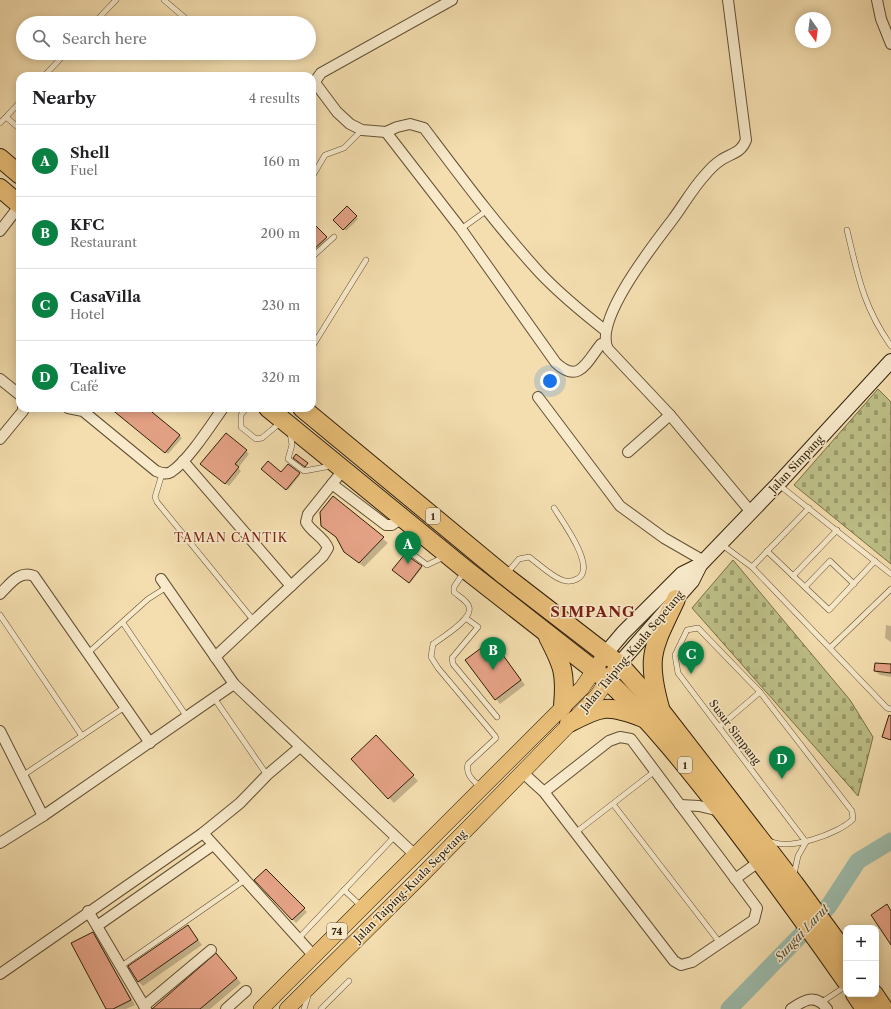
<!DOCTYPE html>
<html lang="en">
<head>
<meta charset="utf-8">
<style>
  :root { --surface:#fff; --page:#f6f6f6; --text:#202124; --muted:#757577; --line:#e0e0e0; --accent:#0b8043 }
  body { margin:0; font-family:"Libre Caslon Text",serif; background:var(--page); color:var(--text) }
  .controls { position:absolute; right:12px; bottom:12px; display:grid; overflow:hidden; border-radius:8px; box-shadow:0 2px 10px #0003 }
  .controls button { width:36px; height:36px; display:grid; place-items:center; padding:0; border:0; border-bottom:1px solid var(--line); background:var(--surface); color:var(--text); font:20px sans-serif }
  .compass { position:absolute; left:795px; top:12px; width:36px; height:36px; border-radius:50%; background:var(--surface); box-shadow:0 2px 10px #0003; rotate:166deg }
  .you { position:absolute; left:550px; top:381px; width:14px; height:14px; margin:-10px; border:3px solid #fff; border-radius:50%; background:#1a73e8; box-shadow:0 0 0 6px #1a73e833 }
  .badge { display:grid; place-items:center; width:26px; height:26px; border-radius:50%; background:var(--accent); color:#fff; font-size:13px; font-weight:700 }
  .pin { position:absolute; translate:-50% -33px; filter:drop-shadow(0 1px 2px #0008) }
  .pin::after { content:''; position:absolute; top:21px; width:14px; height:12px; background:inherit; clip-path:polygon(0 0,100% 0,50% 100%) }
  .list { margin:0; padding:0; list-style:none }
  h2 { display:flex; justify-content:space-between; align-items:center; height:52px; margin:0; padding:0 16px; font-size:17px }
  h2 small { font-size:13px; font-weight:400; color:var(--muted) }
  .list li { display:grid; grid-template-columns:26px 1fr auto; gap:12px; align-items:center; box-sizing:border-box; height:72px; padding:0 16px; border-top:1px solid var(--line) }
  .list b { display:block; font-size:15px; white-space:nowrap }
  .list p { margin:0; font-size:13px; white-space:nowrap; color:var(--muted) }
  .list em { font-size:13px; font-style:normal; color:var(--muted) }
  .icon { flex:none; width:22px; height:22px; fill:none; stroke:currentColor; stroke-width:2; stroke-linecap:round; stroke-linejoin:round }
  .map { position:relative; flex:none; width:891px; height:1009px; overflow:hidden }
  .search { position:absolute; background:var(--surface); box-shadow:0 2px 10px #0003; left:16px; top:16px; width:300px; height:44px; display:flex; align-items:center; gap:10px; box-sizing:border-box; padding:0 14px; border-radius:22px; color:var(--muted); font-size:15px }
  .panel { position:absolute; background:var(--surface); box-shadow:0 2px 10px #0003; left:16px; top:72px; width:300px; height:340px; border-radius:12px }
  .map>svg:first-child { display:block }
  .cemetery { fill:url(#cemetery-stones); stroke:#787049 }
  .shadow { fill:#0003 }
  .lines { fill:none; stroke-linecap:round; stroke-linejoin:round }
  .river { stroke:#9cbcac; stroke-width:17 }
  .building { fill:#e6a387; stroke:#31200a }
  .lane-casing { stroke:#625033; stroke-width:6 }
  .street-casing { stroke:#625033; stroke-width:12 }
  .secondary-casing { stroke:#31200a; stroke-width:16 }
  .primary-casing { stroke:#31200a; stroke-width:16 }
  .highway-casing { stroke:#31200a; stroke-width:20 }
  .lane { stroke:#f8eacb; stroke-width:5 }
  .street { stroke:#f8eacb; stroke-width:10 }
  .secondary { stroke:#f8eacb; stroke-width:14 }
  .primary { stroke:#eabf78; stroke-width:15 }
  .highway { stroke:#eabf78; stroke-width:18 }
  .labels { text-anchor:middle; stroke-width:3; stroke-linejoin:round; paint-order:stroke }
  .shield { fill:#f8eacb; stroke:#6d5d44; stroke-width:1 }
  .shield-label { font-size:10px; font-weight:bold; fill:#31200a }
  .street-label { font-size:11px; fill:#31200a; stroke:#f8eacb }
  .neighbourhood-label { font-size:12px; letter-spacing:1px; fill:#7a1f14; stroke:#f8eacb }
  .water-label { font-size:12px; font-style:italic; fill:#514f3b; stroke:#f8eacb }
  .district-label { font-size:15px; font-weight:bold; letter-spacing:1px; fill:#7a1f14; stroke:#f8eacb }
</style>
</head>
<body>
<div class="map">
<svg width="891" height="1009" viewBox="0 0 891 1009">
  <defs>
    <pattern id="cemetery-stones" width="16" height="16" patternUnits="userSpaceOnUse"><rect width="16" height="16" fill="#bec088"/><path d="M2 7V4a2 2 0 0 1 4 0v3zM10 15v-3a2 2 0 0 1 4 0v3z" fill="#9b9c6d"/></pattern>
  </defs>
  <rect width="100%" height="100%" fill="#f4deaf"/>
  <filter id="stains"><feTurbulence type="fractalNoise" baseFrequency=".005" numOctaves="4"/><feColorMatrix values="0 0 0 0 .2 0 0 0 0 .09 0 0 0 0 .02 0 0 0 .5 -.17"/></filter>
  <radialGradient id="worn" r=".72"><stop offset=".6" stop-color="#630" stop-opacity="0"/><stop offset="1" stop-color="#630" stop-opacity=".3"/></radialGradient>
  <!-- cemetery -->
  <g class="cemetery">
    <polygon points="878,389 891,402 891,564 794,485"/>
    <polygon points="733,560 850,700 873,737 858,796 692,608"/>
  </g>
  <!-- shadow -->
  <g class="shadow">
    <polygon points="347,207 358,219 346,231 334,220"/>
    <polygon points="315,227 328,240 313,254 312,230"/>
    <polygon points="111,408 146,408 182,438 168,454"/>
    <polygon points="246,451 249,454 238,468 241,471 229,486 204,467"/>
    <polygon points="288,466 300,475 288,490 263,469 282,474"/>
    <polygon points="333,497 388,543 364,567 350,556 338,539 322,526"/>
    <polygon points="405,555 422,568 410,583 393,570"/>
    <polygon points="886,625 891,626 891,642 885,638"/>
    <polygon points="496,646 525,685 500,704 496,699"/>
    <polygon points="891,665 891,677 880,675 875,671"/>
    <polygon points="376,737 418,781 394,803 352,759"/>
    <polygon points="266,870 307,912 296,923 256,880"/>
    <polygon points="188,926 202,945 143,986 138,981"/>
    <polygon points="93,933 97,938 135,1005 126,1009 107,1009"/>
    <polygon points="221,959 241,983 210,1009 153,1009"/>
  </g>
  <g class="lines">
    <!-- river -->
    <polyline class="river" points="729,1009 828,907 858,861 891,841"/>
  </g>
  <!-- building -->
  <g class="building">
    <polygon points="347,206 357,216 343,230 333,220"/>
    <polygon points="312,222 327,237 312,251"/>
    <polygon points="110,408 147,408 180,435 165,453"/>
    <polygon points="226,433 247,450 235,464 239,467 225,484 200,464"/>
    <polygon points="296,454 308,463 305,467 293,458"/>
    <polygon points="268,461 281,472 288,464 300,473 286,490 261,469"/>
    <polygon points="333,496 384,537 359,563 344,552 336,537 321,526 320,512"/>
    <polygon points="405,554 422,566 409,583 392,570"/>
    <polygon points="492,640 521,680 495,700 465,660"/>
    <polygon points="875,663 891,664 891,673 874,671"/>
    <polygon points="889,715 891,716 891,740 882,737"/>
    <polygon points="376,735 414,775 388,799 351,759"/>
    <polygon points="266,869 305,908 292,920 254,880"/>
    <polygon points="887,904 891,911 891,945 871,915"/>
    <polygon points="188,925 198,940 138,982 128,966"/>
    <polygon points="93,932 131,1000 113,1009 106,1009 71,943"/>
    <polygon points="216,953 237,978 200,1009 152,1009"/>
  </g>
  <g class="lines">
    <defs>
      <g id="lane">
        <polyline points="164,0 191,23"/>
        <polyline points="94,23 116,0"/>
        <polyline points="44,76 66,53"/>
        <polyline points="6,117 20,102"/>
        <polyline points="0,123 6,117 20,129"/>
        <polyline points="312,177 325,155 344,148 362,130"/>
        <polyline points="461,229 486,211"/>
        <path d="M847,230c11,46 16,76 44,116"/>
        <polyline points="312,257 334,237"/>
        <polyline points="312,347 366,260"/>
        <polyline points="246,408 241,415 241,427 256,439 262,438 280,423"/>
        <polyline points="290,432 292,445 288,459 304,471 331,466"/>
        <polyline points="162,474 155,497 157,502 254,621"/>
        <polyline points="779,485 891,574"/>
        <polyline points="408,527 408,536 403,547 427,565 444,557"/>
        <polyline points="721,544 752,567 887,708 891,709"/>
        <polyline points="767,551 829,610 875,561"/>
        <polyline points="752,567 809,508"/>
        <path d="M464,572l-10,15v5c4,4 14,9 15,15 4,12 -26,30 -36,37l-2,13 7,11 57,68 1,2 -28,26c-3,11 6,17 13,24"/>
        <path d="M507,573l12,-14 10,-2c10,7 22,19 33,23 5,2 11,1 15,-1 21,-10 -15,-58 -23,-71"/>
        <polyline points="793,576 837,530"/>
        <polyline points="805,587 830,561 854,584"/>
        <polyline points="0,615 82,736"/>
        <polyline points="467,619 478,627 452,658 453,664 497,717"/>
        <polyline points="123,623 187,717"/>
        <polyline points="830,648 891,589"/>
        <polyline points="88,653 148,599 167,587"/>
        <polyline points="214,698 267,775"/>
        <polyline points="719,727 760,692"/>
        <polyline points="22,776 125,707"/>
        <polyline points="613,804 720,943"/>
        <polyline points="575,833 655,771"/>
        <path d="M768,840c19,12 71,-6 85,-21l-1,-8 -92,-119 -62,-64 -11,2 -12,25 3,18 128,169"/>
        <polyline points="794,874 798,856 806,842"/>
        <polyline points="344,890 361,906"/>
        <polyline points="298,939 395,836"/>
        <polyline points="120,967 245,880"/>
        <polyline points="822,1002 846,986"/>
        <polyline points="304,1009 308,996"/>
        <polyline points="321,1009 349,981"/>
      </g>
      <g id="street">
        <path d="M452,0l-131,73 -5,7v4l21,28 13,12 12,6 24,2 11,-5 13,-3 14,4c37,49 74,99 116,145 20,21 43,40 66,58"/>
        <path d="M728,0l18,140c-5,13 -14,13 -25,20 -6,4 -11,9 -16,15 -12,13 -21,29 -32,44 -18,24 -80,101 -65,130l62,66 81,97"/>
        <polyline points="877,0 881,19 891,44"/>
        <path d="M386,132l75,97 95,134c23,21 30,0 45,-19l4,-1"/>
        <polyline points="0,231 20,205"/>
        <polyline points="0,379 20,395"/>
        <polyline points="538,397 620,506 664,538 704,561"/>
        <path d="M68,408l15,3 73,60c5,2 10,4 15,1 17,-11 40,-47 52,-64"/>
        <polyline points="0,439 23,411 23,408"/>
        <polyline points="628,452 670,415"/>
        <polyline points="183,461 291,586"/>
        <polyline points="332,484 386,525 392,525 403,517"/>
        <polyline points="161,579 234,684 414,854"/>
        <path d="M0,594c10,-10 19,-24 34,-18l116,167"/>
        <path d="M215,657l108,-101 5,-8c-4,-11 -17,-16 -22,-26l2,-8 36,-45"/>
        <polyline points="0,731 43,816"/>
        <polyline points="522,772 544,792 674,961 681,965 692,962 754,920 757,908 631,739 620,737 609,741 544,792"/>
        <polyline points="680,805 699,806 720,811"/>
        <polyline points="203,833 313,955"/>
        <polyline points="0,843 43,816 234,684"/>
        <polyline points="735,879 760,861"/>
        <polyline points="88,911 146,1009"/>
        <polyline points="97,926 213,845"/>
        <polyline points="0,974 203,833 240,803 267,775 300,747"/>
        <polyline points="144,1006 211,950"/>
        <polyline points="226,1009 246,991"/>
        <path d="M791,1009c13,-9 25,-16 36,0"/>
      </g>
      <g id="secondary">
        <polyline points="606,653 623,633 682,574 700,565"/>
        <polyline points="619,664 692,581 700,565 778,484 891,361"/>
      </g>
      <g id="primary">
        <polyline points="261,1009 582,688 606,653"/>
        <polyline points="287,1009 420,877 596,697 619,664"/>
      </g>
      <g id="highway">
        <polyline points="0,158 20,175"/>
        <polyline points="0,188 20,205"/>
        <path d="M268,408l197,161 143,112c43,40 80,87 116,133 42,55 82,110 122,167"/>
        <polyline points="302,408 505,576 619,664 661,711 713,778 794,883 846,954"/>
        <path d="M548,637c15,29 18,36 15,69"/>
        <path d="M660,708c-15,-54 -6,-61 16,-109"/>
        <path d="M569,723c34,-17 38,-19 74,-5"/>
        <polyline points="855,994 865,1009"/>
        <polyline points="874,994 884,1009"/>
      </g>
    </defs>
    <!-- lane casing -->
    <use href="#lane" class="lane-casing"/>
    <!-- street casing -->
    <use href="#street" class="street-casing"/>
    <!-- secondary casing -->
    <use href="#secondary" class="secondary-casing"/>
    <!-- primary casing -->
    <use href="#primary" class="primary-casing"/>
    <!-- highway casing -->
    <use href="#highway" class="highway-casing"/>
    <!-- lane -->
    <use href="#lane" class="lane"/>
    <!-- street -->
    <use href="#street" class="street"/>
    <!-- secondary -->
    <use href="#secondary" class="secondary"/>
    <!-- primary -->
    <use href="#primary" class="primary"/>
    <!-- highway -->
    <use href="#highway" class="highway"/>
  </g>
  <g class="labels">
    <!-- shield labels -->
    <g class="shield">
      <rect x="426" y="508" width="14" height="16" rx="3"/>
      <rect x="678" y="757" width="14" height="16" rx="3"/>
      <rect x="327" y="923" width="20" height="16" rx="3"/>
    </g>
    <g class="shield-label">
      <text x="433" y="520">1</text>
      <text x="685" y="769">1</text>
      <text x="337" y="935">74</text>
    </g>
    <!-- street labels -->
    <g class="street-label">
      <text transform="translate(796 464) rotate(-47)" y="4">Jalan Simpang</text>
      <text transform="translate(632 651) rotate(-50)" y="4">Jalan Taiping-Kuala Sepetang</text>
      <text transform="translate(735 732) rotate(53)" y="4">Susur Simpang</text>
      <text transform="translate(410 886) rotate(-45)" y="4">Jalan Taiping-Kuala Sepetang</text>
    </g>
    <!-- neighbourhood labels -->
    <g class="neighbourhood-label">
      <text x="231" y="542">TAMAN CANTIK</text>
    </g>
    <!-- water labels -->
    <g class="water-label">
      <text transform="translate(802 933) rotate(-47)" y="4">Sungai Larut</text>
    </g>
    <!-- district labels -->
    <g class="district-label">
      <text x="593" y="617">SIMPANG</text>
    </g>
  </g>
  <rect width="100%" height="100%" filter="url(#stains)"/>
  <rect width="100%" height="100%" fill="url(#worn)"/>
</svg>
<div class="controls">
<button>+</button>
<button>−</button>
</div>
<svg class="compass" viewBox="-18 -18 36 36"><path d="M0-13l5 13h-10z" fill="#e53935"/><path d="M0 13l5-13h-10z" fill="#757577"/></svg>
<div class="you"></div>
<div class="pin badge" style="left:408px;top:564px">A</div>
<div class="pin badge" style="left:493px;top:670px">B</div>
<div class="pin badge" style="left:691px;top:674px">C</div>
<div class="pin badge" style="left:782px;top:779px">D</div>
<div class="search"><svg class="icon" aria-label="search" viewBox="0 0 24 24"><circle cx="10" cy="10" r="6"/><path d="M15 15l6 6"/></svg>Search here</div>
<section class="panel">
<h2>Nearby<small>4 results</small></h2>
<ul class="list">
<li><span class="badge">A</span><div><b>Shell</b><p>Fuel</p></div><em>160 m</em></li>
<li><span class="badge">B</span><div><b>KFC</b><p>Restaurant</p></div><em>200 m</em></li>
<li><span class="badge">C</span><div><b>CasaVilla</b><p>Hotel</p></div><em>230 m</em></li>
<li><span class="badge">D</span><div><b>Tealive</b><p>Café</p></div><em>320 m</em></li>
</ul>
</section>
</div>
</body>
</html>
